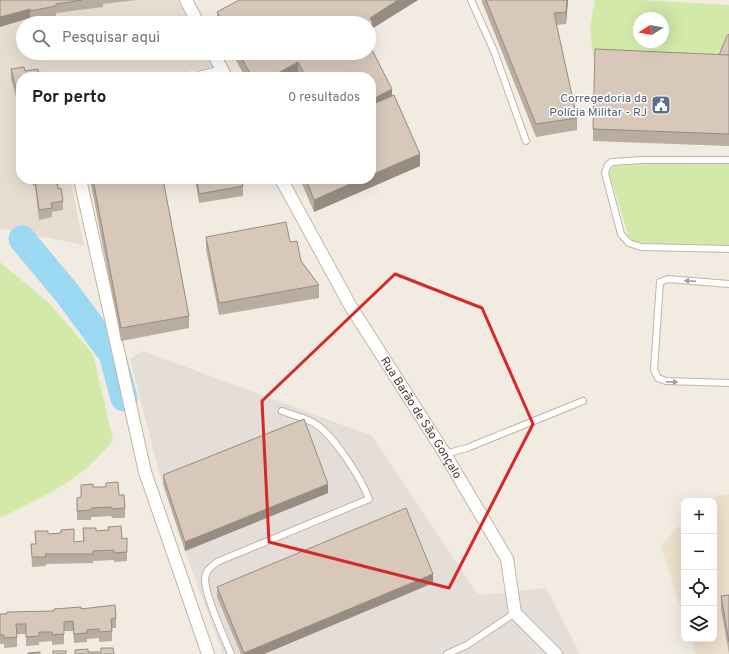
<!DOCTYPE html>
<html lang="pt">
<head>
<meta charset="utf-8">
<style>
  :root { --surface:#fff; --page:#f2f2f2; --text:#202124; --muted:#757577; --line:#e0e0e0 }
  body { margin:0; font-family:Overpass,sans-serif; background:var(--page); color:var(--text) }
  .controls { position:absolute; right:12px; bottom:12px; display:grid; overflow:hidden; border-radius:8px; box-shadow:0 4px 16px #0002 }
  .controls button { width:36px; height:36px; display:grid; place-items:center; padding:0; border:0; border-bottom:1px solid var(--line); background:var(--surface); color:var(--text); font:20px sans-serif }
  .compass { position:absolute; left:633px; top:12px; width:36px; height:36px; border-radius:50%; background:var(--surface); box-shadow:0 4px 16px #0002; rotate:259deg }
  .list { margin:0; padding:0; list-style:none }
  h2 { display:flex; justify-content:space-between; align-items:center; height:52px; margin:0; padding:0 16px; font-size:17px }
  h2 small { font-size:13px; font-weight:400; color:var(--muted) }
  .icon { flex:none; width:22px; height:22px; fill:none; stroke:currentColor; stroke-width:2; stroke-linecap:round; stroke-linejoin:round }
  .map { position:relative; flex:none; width:729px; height:654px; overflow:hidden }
  .search { position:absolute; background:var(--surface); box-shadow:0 4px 16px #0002; left:16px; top:16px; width:360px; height:44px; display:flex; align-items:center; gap:10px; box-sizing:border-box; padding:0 14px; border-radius:22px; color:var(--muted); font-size:15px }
  .panel { position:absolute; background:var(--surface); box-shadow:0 4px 16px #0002; left:16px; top:72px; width:360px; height:112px; border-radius:16px }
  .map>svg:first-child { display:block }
  .residential { fill:#e6ddd0 }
  .industrial { fill:#e4ddd8 }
  .education { fill:#ecdfcb }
  .green { fill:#d3e9a9; fill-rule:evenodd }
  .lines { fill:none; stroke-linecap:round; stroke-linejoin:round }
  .river { stroke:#9bd9f2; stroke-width:27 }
  .lane-casing { stroke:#c0b5a8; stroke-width:8 }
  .street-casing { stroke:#c0b5a8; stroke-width:14 }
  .lane { stroke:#fff; stroke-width:6 }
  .street { stroke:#fff; stroke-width:12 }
  .wall { fill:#b9aca0 }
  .shaded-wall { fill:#968c82 }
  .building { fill:#d7c8ba; stroke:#968c82 }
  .oneway { fill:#a29d99 }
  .marked { fill:none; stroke:#d62828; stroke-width:3; stroke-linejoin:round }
  .labels { text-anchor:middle; stroke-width:3; stroke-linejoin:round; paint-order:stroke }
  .service-label { font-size:12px; fill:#4e5e75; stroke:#fff; text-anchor:end }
  .street-label { font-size:12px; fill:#443b33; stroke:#fff }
</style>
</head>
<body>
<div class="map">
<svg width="729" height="654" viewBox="0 0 729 654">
  <rect width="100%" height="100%" fill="#f2ebe2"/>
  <!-- residential -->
  <polygon class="residential" points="0,0 186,0 198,23 23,23 23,53 213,53 219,65 162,77 21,77 21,179 70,179 84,245 0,228"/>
  <!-- industrial -->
  <polygon class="industrial" points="143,351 372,436 478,595 546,588 580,654 223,654 185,551 161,479 130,359"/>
  <!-- education -->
  <g class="education">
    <polygon points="729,494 729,654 696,654 691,639 714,639 714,501 704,501 707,498"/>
    <polygon points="684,521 684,618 661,545"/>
  </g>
  <!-- green -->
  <g class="green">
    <path d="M595,0h49l85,5v60l-136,-7 -3,-31zM639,18h24v24h-24z"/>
    <polygon points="642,164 729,164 729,247 642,244 635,242 629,238 609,173 614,166"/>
    <path d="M0,262l51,43 42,49 20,86c-32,41 -68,56 -113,78z"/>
  </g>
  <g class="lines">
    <!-- river -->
    <polyline class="river" points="22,239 67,293 112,354 124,398"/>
    <defs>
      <g id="lane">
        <polyline points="471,0 494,51 526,141"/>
        <polyline points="729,160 641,160 612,162 608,165 605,173 621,234 629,243 641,247 729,249"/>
        <polyline points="729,284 668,279 660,282 654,370 658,378 666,381 729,383"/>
        <polyline points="445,454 467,448 583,401"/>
        <path d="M231,654c-7,-17 -26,-58 -26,-75 0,-8 6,-12 12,-17l152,-63c-8,-21 -37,-67 -57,-77 -9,-5 -20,-7 -30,-11"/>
        <polyline points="447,654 467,645 515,613"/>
      </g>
      <g id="street">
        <polyline points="186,0 198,23"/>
        <polyline points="213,53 226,77"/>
        <polyline points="201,77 223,72"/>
        <polyline points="80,179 145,472 208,654"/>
        <path id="s1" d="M281,179l70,128 94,147 62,105 8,54 41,41"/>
      </g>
    </defs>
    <!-- lane casing -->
    <use href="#lane" class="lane-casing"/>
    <!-- street casing -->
    <use href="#street" class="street-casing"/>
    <!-- lane -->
    <use href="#lane" class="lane"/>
    <!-- street -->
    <use href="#street" class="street"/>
  </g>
  <!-- wall -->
  <g class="wall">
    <polygon points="0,0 137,0 103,4 103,7 56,13 56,16 30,21 30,18"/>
    <polygon points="239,0 418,0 373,28 373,35 369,23 217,23 217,12"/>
    <polygon points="482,0 568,0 566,24 556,25 577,118 577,130 536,137 482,2"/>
    <polygon points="729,34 729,146 593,141 593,129 719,55"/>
    <polygon points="232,53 369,53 392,96 420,166 314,212 300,179 371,179 371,77 300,77 298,75 294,77 245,77"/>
    <polygon points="11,69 21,77 21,124 18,113 18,104 11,79"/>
    <polygon points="31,179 59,179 59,185 57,185 58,189 63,201 63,210 52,212 52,217 39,220 35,186 33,186"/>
    <polygon points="90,179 163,179 189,316 189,328 121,341"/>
    <polygon points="195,179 241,179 243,186 243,196 199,203"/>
    <polygon points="206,237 290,242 301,261 319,285 319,298 219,315 206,249"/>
    <polygon points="163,475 328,493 185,551 163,484"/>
    <polygon points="106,483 119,495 125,508 125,518 112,518 111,516 91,517 91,520 77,520 77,498 81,497 81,485 93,487 106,487"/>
    <polygon points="108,527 122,539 127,552 127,561 114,562 114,560 93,561 93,563 46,564 46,566 32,567 31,544 36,544 35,531 48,534 74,542 83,541 83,528 96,531 108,530"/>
    <polygon points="433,583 264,654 241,654 217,597 217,587"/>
    <polygon points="729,595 729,654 721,609 721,596"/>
    <polygon points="81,609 116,618 116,628 112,628 112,641 99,642 99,638 87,639 87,642 74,643 73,631 64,631 64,644 52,645 52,641 39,642 39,645 26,646 26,634 17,634 17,647 4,648 4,644 0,644 0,614"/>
  </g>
  <!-- shaded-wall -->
  <g class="shaded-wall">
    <polygon points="398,0 418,0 373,28 373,35 369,38 369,26 370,18"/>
    <polygon points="567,0 568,0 566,24 566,12"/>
    <polygon points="30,9 30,18 0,27 0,17"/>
    <polygon points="298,62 298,75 294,77 271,77"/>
    <polygon points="392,89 392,102 371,112 371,100"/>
    <polygon points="420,154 420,166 314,212 314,200 361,179 371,179 371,175"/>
    <polygon points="328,484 328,493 185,551 185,542"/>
    <polygon points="433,574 433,583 264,654 244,654 244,653"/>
  </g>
  <!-- building -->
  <g class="building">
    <polygon points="0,0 82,0 56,4 56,6 30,11 30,9 0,17"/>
    <polygon points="239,0 398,0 370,18 373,23 369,26 369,23 223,23 217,12"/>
    <polygon points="486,0 567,0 566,12 554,13 577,118 536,124"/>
    <polygon points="729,34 729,55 719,55 727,36"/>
    <polygon points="369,44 392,89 371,100 371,77 306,77 298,62 271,77 252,77 239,53 369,53"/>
    <polygon points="595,49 729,55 729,134 593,129"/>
    <polygon points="24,67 25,71 38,69 39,77 21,77 21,114 18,103 20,103 11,69"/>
    <polygon points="394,95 420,154 371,175 371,105"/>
    <polygon points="35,179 56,179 58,189 61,188 63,201 51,203 52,208 39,210"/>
    <polygon points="93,179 163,179 189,316 121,328"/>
    <polygon points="197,179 241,179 243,186 199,194"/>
    <polygon points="306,179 361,179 314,200"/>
    <polygon points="286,222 290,242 297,241 301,261 319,285 219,303 206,237"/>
    <polygon points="304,419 328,484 185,542 163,475"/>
    <polygon points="118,482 119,495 124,495 125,508 112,509 111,507 91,508 91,510 77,511 77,498 81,497 81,485 93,484 93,487 106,487 106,483"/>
    <polygon points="406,508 433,574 244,653 217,587"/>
    <polygon points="121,526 122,539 127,538 127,552 114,553 114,550 93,551 93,554 45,554 46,557 32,557 31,544 36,544 35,531 48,531 48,534 61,533 61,530 74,529 74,542 84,541 83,528 96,528 96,531 109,530 108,527"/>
    <polygon points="729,595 729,642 721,596"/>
    <polygon points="115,605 116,618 111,619 112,631 99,632 99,629 87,630 87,633 74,634 73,621 64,622 64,634 52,635 52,632 39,632 39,636 26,637 26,624 16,624 17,637 4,638 4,635 0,635 0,614 7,614 7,612 54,611 54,609 81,607 81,609"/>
    <polygon points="101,648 113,648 114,654 75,654 75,650 88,649 88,652 101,652"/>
    <rect x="53" y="651" width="13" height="3"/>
    <polygon points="40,652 40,654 28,654 28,653"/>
  </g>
  <!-- one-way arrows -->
  <defs><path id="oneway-solid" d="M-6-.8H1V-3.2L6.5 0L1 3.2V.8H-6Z"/></defs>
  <g class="oneway">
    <use href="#oneway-solid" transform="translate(690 281) rotate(-176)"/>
    <use href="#oneway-solid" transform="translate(672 382) rotate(1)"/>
  </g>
  <!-- marked area -->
  <path class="marked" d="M395,274l87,34 51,116 -84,164 -180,-46 -7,-141z"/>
  <!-- icons -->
  <defs>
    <symbol id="civic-square" viewBox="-11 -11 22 22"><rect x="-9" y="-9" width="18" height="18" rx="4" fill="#5c6f8a" stroke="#fff"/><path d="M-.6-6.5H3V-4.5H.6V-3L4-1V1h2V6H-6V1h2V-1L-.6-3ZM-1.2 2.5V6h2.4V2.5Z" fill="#fff"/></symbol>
  </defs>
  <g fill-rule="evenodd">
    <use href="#civic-square" x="650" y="94" width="22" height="22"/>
  </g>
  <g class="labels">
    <!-- service labels -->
    <g class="service-label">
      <text x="647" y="102">Corregedoria da<tspan x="647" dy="14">Polícia Militar - RJ</tspan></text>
    </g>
    <!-- street labels -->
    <g class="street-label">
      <text dy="4" stroke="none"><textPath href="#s1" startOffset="277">Rua Barão de São Gonçalo</textPath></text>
    </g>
  </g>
</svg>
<div class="controls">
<button>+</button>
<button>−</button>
<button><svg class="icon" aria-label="locate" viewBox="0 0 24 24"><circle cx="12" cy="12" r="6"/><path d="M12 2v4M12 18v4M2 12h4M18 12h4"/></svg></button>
<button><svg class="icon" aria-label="layers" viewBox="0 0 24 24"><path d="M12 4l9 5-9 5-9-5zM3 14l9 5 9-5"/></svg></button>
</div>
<svg class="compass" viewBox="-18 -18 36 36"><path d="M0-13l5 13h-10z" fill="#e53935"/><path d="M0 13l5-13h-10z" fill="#757577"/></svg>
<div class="search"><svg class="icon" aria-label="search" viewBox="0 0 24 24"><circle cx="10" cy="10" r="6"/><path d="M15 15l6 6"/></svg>Pesquisar aqui</div>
<section class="panel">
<h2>Por perto<small>0 resultados</small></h2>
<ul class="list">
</ul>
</section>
</div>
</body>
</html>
